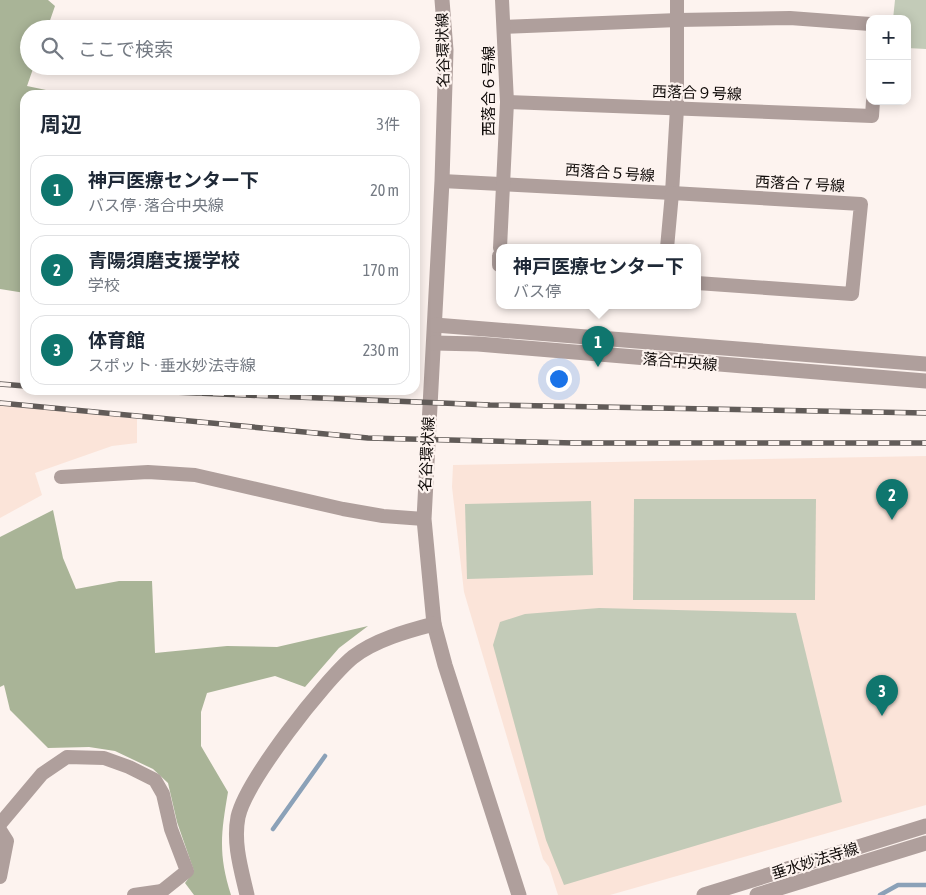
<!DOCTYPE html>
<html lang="ja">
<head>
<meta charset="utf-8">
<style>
  :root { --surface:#fff; --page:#f6f6f7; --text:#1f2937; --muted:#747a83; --line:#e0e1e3; --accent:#0f766e }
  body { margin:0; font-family:"Asap Condensed","Noto Sans JP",sans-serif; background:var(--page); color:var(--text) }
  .controls { position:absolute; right:15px; top:15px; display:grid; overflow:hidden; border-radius:10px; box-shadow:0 2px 12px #0003 }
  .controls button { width:45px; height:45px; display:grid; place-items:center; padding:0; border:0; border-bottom:1px solid var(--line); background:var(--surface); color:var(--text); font:25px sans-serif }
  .you { position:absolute; left:558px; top:378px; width:18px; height:18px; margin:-12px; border:4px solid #fff; border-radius:50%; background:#1a73e8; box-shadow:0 0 0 8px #1a73e833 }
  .badge { display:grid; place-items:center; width:32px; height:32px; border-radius:50%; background:var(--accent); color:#fff; font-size:16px; font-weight:700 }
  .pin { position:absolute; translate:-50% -41px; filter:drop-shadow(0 1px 2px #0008) }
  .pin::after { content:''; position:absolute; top:26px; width:18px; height:15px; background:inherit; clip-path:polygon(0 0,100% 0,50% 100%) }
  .popup { position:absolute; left:496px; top:244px; width:205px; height:65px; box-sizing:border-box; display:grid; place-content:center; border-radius:10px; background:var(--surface); filter:drop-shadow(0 1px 4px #0005); font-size:16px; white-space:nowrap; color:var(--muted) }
  .popup b { font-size:19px; color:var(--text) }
  .popup::after { content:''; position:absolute; left:50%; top:100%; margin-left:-10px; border:10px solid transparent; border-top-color:var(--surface) }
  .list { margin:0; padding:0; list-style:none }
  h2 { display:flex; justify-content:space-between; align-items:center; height:65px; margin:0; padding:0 20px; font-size:21px }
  h2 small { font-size:16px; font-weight:400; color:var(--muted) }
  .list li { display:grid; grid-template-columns:32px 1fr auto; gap:15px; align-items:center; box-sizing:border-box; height:70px; margin:0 10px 10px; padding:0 10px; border:1px solid var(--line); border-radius:15px }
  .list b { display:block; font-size:19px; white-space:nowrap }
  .list p { margin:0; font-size:16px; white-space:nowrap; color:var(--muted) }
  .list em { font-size:16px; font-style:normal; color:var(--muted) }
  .icon { flex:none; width:28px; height:28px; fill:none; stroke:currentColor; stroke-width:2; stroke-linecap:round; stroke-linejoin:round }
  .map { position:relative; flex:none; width:926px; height:895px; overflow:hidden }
  .search { position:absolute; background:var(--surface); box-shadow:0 2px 12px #0003; left:20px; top:20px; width:400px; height:55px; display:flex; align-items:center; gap:12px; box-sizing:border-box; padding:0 18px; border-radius:28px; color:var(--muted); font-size:19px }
  .panel { position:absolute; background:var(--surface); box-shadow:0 2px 12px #0003; left:20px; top:90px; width:400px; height:305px; border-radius:15px }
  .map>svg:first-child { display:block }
  .built { fill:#fbe4d9 }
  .green { fill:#c3cbb8 }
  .forest { fill:#a9b497 }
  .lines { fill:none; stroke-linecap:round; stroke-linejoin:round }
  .stream { stroke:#8ba1b8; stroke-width:4.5 }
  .minor { stroke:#af9f9c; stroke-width:14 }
  .tertiary { stroke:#af9f9c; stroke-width:15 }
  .rail-casing { stroke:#615b58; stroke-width:5.5 }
  .rail { stroke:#fdf3ef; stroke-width:4; stroke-dasharray:11; stroke-linecap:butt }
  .labels { text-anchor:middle; stroke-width:4.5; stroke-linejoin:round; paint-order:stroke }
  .street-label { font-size:15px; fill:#100b09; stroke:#fdf3ef }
</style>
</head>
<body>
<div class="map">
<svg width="926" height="895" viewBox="0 0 926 895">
  <rect width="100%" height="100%" fill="#fdf3ef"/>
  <!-- built -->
  <g class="built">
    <polygon points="0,402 137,419 137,443 112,446 35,473 42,495 0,518"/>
    <polygon points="926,456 926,805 610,895 558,895 549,867 543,859 464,592 452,487 453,465"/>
  </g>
  <!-- green -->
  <g class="green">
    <polygon points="895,0 926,0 926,49 907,48 907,19 893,19"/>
    <polygon points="634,499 816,499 815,600 633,600"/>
    <polygon points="591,501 593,575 467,579 465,504"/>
    <polygon points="599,608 796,613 842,802 564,885 546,840 493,645 500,622 525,614"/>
  </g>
  <!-- forest -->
  <g class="forest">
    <polygon points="0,0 48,0 55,6 47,29 29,29 29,66 34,66 27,86 46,90 51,95 25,95 25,252 20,254 25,256 25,293 0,289"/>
    <path d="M53,510l10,48 13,31 43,-8h33l3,72 72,-7 50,1 91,-21 -29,22 -34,39 -30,-11 -68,17 -6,19v34l27,46c-7,41 -10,62 3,103h-37l-9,-12 9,-12 -17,-49 -9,-39 -15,-14 -38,-18 -26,-4 -41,1 -38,-38 -6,-25 -4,2v-150z"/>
  </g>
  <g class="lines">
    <!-- stream -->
    <g class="stream">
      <polyline points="273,829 325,756"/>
      <polyline points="880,895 898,885 926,885"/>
    </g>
    <!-- minor -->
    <g class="minor">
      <polyline points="504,27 678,20 790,18 870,24"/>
      <polyline points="507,102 872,116 873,101"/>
      <polyline points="442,181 672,193 677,108 677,0"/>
      <polyline points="500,248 507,102 502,0"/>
      <polyline points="667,248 672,193 861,204 852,294 697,283"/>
      <polyline points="499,256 499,265"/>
      <polyline points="61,477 148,472 195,475 343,509 383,516 424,519"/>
      <polyline points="0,824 42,774 67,757 104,758 129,767 155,780 163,794 171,829 187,871 162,891"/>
      <polyline points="0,830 7,841 0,877"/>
      <polyline points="134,895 162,891"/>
    </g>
    <!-- tertiary -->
    <g class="tertiary">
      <polyline points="442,0 446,50 442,181 424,519 434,624 445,665 519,895"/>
      <polyline points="435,325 926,364"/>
      <polyline points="434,343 478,344 926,381"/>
      <path d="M247,895c-6,-26 -14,-52 -9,-78 8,-36 86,-136 115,-160 22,-17 54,-26 81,-33"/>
      <polyline points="704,895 926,826"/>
      <polyline points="757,895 926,843"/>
    </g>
    <defs>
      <g id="rail">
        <polyline points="0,384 25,386"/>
        <polyline points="125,390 490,405 926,413"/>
        <polyline points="0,403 368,438 575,443 926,443"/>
      </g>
    </defs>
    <!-- rail casing -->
    <use href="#rail" class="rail-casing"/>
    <!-- rail -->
    <use href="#rail" class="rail"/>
  </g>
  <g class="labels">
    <!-- street labels -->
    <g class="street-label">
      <text transform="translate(443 50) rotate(-91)" y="5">名谷環状線</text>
      <text transform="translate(489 91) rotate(-90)" y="5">西落合６号線</text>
      <text transform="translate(697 93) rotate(2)" y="5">西落合９号線</text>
      <text transform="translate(610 173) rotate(4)" y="5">西落合５号線</text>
      <text transform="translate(800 184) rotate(3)" y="5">西落合７号線</text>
      <text transform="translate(680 362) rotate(5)" y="5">落合中央線</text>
      <text transform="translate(427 454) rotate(-87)" y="5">名谷環状線</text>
      <text transform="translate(815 861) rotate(-17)" y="5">垂水妙法寺線</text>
    </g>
  </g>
</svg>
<div class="controls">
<button>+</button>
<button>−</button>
</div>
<div class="you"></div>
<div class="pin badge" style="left:598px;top:367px">1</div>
<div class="popup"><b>神戸医療センター下</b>バス停</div>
<div class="pin badge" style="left:892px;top:520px">2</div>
<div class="pin badge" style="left:882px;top:716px">3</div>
<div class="search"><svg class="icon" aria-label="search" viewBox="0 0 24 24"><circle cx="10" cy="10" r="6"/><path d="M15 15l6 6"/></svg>ここで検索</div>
<section class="panel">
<h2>周辺<small>3件</small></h2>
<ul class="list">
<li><span class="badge">1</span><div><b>神戸医療センター下</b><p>バス停 · 落合中央線</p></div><em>20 m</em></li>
<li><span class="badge">2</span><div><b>青陽須磨支援学校</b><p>学校</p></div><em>170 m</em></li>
<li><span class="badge">3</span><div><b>体育館</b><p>スポット · 垂水妙法寺線</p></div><em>230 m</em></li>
</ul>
</section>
</div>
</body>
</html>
